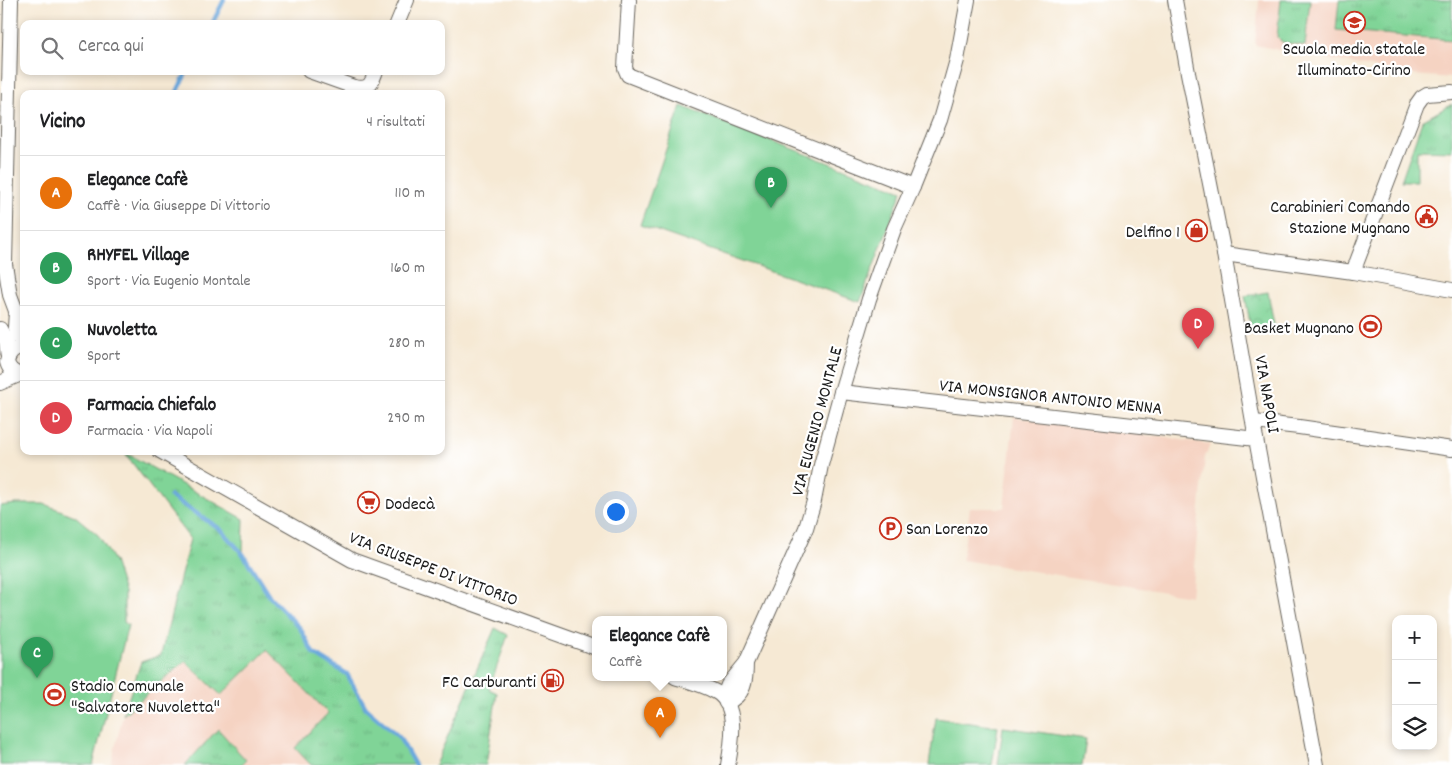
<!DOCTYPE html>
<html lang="it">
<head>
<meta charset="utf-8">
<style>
  :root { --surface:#fff; --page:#f2f2f2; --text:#202124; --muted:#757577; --line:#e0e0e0; --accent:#c8321e }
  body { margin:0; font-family:Dekko,sans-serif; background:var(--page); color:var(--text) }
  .controls { position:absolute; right:15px; bottom:15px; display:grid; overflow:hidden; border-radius:10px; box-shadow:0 2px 8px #0003 }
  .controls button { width:45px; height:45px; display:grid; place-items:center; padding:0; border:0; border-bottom:1px solid var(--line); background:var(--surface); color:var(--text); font:25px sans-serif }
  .you { position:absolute; left:615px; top:511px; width:18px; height:18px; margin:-12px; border:4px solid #fff; border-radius:50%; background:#1a73e8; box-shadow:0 0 0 8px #1a73e833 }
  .badge { display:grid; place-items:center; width:32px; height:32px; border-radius:50%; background:var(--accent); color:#fff; font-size:16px; font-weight:700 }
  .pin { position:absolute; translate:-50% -41px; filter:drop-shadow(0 1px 2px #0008) }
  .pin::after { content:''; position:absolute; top:26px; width:18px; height:15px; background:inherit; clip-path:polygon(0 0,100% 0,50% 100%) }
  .popup { position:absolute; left:592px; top:616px; width:135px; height:65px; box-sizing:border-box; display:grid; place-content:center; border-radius:10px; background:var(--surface); filter:drop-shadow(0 1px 4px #0005); font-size:16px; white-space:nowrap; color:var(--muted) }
  .popup b { font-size:19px; color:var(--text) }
  .popup::after { content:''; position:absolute; left:50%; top:100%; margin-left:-10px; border:10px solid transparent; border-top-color:var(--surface) }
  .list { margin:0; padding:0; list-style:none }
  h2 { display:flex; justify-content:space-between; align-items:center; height:65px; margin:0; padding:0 20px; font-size:21px }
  h2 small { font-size:16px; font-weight:400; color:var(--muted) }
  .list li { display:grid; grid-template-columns:32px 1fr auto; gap:15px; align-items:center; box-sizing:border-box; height:75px; padding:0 20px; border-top:1px solid var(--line) }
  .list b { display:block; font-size:19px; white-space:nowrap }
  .list p { margin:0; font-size:16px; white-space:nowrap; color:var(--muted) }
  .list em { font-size:16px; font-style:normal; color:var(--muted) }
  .icon { flex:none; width:28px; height:28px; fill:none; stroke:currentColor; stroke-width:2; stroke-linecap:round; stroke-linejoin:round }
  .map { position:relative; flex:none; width:1452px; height:765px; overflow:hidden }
  .search { position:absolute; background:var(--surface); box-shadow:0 2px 8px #0003; left:20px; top:20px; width:425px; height:55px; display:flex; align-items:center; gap:12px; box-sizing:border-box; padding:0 18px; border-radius:10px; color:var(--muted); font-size:19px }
  .panel { position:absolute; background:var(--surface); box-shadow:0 2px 8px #0003; left:20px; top:90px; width:425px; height:365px; border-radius:10px }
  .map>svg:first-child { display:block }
  .built { fill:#f5d3c2 }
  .grass { fill:url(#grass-tufts); stroke:#4e785a }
  .park { fill:url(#park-crowns); stroke:#4e785a }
  .garden { fill:#80d497; stroke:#4e785a }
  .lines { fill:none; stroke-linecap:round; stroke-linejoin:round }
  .stream { stroke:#6ba8dd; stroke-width:4.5 }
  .minor-casing { stroke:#68645c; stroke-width:16 }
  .minor { stroke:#fff; stroke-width:14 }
  .labels { text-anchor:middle; stroke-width:4.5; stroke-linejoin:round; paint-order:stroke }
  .poi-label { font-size:18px; fill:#1c1c1c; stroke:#fff; text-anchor:end }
  .street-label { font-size:18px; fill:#1c1c1c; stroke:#fff }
</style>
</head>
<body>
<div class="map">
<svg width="1452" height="765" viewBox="0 0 1452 765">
  <defs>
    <pattern id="grass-tufts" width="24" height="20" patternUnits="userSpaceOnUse" patternTransform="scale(1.25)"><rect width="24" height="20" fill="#80d497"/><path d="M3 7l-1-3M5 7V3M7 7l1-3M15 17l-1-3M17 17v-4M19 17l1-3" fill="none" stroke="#6eb582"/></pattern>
    <pattern id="park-crowns" width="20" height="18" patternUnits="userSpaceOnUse" patternTransform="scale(1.25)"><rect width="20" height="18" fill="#80d497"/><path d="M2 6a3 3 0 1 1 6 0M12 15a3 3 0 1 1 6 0" fill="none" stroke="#6eb582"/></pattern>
  </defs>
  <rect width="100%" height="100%" fill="#fff"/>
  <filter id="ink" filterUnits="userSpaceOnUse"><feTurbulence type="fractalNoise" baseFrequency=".02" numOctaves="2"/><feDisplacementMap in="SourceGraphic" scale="10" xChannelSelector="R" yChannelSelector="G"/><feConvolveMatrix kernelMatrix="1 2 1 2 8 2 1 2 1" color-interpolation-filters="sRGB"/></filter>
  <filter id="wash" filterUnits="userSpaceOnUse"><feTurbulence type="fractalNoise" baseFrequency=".0096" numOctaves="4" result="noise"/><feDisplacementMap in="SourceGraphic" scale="20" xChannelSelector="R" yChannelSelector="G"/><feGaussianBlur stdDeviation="1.12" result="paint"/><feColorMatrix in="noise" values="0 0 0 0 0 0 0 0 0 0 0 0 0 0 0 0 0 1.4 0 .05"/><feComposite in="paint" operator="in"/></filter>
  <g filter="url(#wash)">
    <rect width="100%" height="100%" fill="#f6e9d4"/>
    <!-- built -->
    <g class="built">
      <polygon points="1259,0 1452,0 1452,78 1413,75 1255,45"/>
      <polygon points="1014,417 1210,444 1205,457 1191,596 962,560 970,508 1004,508"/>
      <polygon points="267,650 328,713 295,748 311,765 111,765 123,715 186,661"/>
    </g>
    <!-- grass -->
    <g class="grass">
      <polygon points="1281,0 1310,0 1305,46 1282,42 1277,37"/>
      <polygon points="1339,0 1452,0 1452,40 1336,30"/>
      <polygon points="1452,104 1452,151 1417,150 1417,181 1401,181 1422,121"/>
      <polygon points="124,452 244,519 243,554 270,597 300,628 313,653 346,672 366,707 399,737 415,765 311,765 295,748 328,713 267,650 221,695 185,661 123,715 141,662 161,655 190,539"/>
      <polygon points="495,628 508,635 489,689 497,693 486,765 435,765"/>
      <polygon points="218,729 246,760 241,765 185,765"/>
    </g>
    <!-- park -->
    <polygon class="park" points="1268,292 1275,330 1252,334 1245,296"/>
    <!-- garden -->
    <g class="garden">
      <polygon points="681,106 902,191 860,302 640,225"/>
      <polygon points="16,504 44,504 75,516 98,535 114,561 124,592 124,622 128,625 93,765 0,765 0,506"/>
      <polygon points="936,718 998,727 992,765 929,765"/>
      <polygon points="1003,727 1086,739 1082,765 998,765"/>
    </g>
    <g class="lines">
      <!-- stream -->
      <g class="stream">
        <polyline points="212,24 224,0"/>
        <polyline points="176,94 187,71"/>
        <polyline points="170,496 220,529 243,554 270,597 300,628 313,653 347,674 366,708 399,737 415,765"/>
      </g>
    </g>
  </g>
  <g filter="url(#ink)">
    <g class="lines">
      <defs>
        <g id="minor">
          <polyline points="11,0 5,264 10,295 16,311 15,328 18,337 24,346"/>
          <polyline points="629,0 625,68 628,75 913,187"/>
          <polyline points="1175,0 1188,73 1224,254 1256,439 1317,765"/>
          <polyline points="397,24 407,0"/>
          <path d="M309,71l45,16c16,3 17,-3 22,-16"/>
          <polyline points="1224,254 1353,272 1452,290"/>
          <polyline points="1353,272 1417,104 1422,97 1427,94 1452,92"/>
          <polyline points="0,329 6,341 8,357"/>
          <path d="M24,348c-10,0 -15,5 -17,14 2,8 8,13 17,12"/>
          <polyline points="0,383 21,374"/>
          <polyline points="841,392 1256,439"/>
          <polyline points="1254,422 1299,427 1452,449"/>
          <polyline points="160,451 352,560 596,648"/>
          <path d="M746,663c0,18 -1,32 -20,40l-1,-10 3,-8 18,-22 60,-135 8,-27 7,-36 20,-73 28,-93 25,-70 19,-42 27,-67 17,-60 11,-60"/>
          <path d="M675,677c13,4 29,8 41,15 23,13 16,51 12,73"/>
        </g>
      </defs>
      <!-- minor casing -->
      <use href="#minor" class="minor-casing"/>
      <!-- minor -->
      <use href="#minor" class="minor"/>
    </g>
  </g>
  <!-- icons -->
  <defs>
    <symbol id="school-ring" viewBox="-11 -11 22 22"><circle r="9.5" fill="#fff" stroke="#c8321e" stroke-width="1.5"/><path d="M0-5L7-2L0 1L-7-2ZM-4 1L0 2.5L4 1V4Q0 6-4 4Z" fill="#c8321e"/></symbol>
    <symbol id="civic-ring" viewBox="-11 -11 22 22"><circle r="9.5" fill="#fff" stroke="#c8321e" stroke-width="1.5"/><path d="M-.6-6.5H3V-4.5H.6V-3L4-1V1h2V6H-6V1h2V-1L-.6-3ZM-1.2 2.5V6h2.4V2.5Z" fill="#c8321e"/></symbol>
    <symbol id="shop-ring" viewBox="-11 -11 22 22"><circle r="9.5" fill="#fff" stroke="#c8321e" stroke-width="1.5"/><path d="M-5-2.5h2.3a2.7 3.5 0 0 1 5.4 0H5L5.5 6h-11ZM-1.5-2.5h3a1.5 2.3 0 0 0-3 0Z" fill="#c8321e"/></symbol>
    <symbol id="stadium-ring" viewBox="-11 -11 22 22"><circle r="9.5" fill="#fff" stroke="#c8321e" stroke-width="1.5"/><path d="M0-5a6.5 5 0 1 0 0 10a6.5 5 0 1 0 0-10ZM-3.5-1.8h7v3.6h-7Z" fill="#c8321e"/></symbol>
    <symbol id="supermarket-ring" viewBox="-11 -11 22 22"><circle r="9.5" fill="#fff" stroke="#c8321e" stroke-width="1.5"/><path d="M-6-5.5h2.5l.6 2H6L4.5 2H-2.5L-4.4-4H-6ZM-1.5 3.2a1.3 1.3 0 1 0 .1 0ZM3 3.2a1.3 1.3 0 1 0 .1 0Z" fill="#c8321e"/></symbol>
    <symbol id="parking-ring" viewBox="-11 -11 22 22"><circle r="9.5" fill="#fff" stroke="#c8321e" stroke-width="1.5"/><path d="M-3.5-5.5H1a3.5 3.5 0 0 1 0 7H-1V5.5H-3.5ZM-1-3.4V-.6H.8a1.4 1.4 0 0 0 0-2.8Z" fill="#c8321e"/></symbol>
    <symbol id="fuel-ring" viewBox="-11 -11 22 22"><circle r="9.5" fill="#fff" stroke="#c8321e" stroke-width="1.5"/><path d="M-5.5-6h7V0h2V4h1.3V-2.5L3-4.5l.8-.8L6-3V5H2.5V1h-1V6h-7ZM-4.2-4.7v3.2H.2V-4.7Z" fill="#c8321e"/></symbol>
  </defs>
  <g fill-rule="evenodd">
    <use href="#school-ring" x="1342" y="10" width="25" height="25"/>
    <use href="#civic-ring" x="1414" y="204" width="25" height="25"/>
    <use href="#shop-ring" x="1184" y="218" width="25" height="25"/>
    <use href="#stadium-ring" x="1358" y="314" width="25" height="25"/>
    <use href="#supermarket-ring" x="356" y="490" width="25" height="25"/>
    <use href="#parking-ring" x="878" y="516" width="25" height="25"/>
    <use href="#fuel-ring" x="540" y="668" width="25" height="25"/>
    <use href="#stadium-ring" x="42" y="682" width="25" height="25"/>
  </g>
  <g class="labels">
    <!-- poi labels -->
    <g class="poi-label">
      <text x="1354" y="54" text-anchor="middle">Scuola media statale<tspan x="1354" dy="21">Illuminato-Cirino</tspan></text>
      <text x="1410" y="212">Carabinieri Comando<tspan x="1410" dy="21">Stazione Mugnano</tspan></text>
      <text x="1180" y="237">Delfino 1</text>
      <text x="1354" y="333">Basket Mugnano</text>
      <text x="385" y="509" text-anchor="start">Dodecà</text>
      <text x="906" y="534" text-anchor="start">San Lorenzo</text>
      <text x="536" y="687">FC Carburanti</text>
      <text x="71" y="691" text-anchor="start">Stadio Comunale<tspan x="71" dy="21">"Salvatore Nuvoletta"</tspan></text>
    </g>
    <!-- street labels -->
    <g class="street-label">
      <text transform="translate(1268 394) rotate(80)" y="6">VIA NAPOLI</text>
      <text transform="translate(1051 396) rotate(6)" y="6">VIA MONSIGNOR ANTONIO MENNA</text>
      <text transform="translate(816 421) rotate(-75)" y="6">VIA EUGENIO MONTALE</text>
      <text transform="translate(434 568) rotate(21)" y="6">VIA GIUSEPPE DI VITTORIO</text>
    </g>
  </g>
</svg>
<div class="controls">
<button>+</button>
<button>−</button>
<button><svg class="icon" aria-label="layers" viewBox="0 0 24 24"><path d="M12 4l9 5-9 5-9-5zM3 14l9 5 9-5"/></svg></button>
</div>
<div class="you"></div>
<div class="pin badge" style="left:660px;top:738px;background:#e8710a">A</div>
<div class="popup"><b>Elegance Cafè</b>Caffè</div>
<div class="pin badge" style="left:771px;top:208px;background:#2e9e5b">B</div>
<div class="pin badge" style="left:37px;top:678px;background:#2e9e5b">C</div>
<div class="pin badge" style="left:1198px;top:349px;background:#e0444e">D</div>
<div class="search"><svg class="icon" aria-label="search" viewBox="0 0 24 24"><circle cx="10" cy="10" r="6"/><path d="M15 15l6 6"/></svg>Cerca qui</div>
<section class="panel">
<h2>Vicino<small>4 risultati</small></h2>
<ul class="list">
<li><span class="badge" style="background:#e8710a">A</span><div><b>Elegance Cafè</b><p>Caffè · Via Giuseppe Di Vittorio</p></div><em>110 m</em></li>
<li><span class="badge" style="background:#2e9e5b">B</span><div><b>RHYFEL Village</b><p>Sport · Via Eugenio Montale</p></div><em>160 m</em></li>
<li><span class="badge" style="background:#2e9e5b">C</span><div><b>Nuvoletta</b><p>Sport</p></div><em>280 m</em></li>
<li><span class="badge" style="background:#e0444e">D</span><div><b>Farmacia Chiefalo</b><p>Farmacia · Via Napoli</p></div><em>290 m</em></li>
</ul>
</section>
</div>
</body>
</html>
